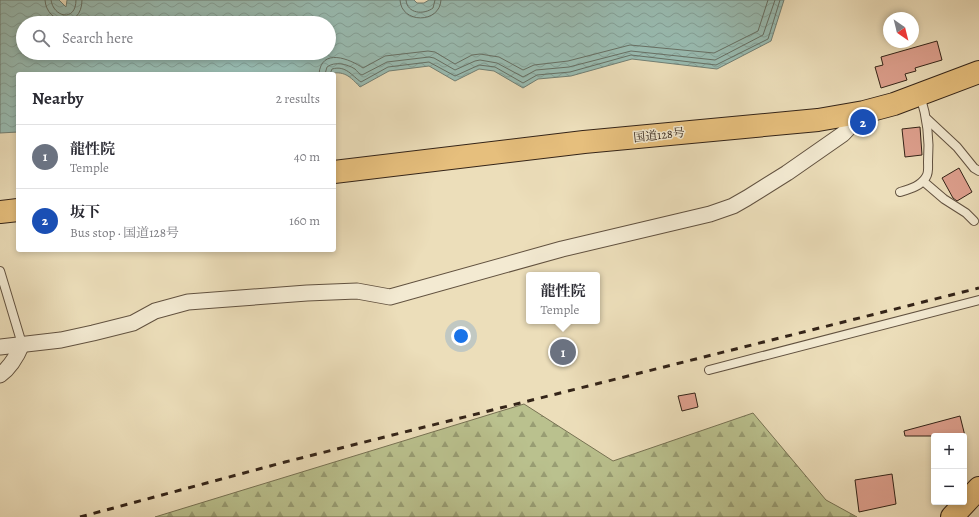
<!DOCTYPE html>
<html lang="en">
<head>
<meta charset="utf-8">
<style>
  :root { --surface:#fff; --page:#f2f2f3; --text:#2b2b33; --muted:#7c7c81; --line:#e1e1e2; --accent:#0b8043 }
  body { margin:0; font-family:Alegreya,"Noto Serif JP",serif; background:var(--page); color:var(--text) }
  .controls { position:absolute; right:12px; bottom:12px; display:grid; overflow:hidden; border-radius:4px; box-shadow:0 2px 6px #0003 }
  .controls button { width:36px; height:36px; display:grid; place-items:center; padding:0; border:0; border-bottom:1px solid var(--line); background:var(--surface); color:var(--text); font:20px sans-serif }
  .compass { position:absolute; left:883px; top:12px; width:36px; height:36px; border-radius:50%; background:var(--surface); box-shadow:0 2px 6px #0003; rotate:145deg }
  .you { position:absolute; left:461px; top:336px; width:14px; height:14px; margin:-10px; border:3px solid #fff; border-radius:50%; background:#1a73e8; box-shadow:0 0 0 6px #1a73e833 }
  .badge { display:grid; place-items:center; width:26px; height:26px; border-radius:50%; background:var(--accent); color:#fff; font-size:13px; font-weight:700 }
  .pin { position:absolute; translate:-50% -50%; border:2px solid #fff; box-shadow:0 1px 4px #0006 }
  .popup { position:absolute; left:526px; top:272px; width:74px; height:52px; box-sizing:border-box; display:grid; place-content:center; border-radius:4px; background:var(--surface); filter:drop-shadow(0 1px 3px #0005); font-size:13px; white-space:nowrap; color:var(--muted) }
  .popup b { font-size:15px; color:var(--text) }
  .popup::after { content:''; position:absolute; left:50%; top:100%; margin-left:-8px; border:8px solid transparent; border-top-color:var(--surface) }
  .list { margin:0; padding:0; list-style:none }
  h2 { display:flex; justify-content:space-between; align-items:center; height:52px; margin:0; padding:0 16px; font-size:17px }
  h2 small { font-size:13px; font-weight:400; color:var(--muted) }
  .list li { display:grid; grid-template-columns:26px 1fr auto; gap:12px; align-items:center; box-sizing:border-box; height:64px; padding:0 16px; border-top:1px solid var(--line) }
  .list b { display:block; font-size:15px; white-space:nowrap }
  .list p { margin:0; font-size:13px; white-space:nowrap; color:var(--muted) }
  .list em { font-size:13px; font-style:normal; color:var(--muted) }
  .icon { flex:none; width:22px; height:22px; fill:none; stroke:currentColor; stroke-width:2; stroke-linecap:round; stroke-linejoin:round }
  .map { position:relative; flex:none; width:979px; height:517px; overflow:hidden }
  .search { position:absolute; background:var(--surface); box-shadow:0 2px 6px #0003; left:16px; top:16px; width:320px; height:44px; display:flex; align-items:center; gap:10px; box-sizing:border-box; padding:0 14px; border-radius:22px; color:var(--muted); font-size:15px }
  .panel { position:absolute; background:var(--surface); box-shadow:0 2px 6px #0003; left:16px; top:72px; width:320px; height:180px; border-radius:4px }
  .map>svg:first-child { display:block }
  .forest { fill:url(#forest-firs); stroke:#777253 }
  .water { fill:url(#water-waves); stroke:#717f74; fill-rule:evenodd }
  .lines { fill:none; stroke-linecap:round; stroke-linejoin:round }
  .shore { stroke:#667065; stroke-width:1 }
  .building { fill:#dea08e; stroke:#342418 }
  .lane-casing { stroke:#625240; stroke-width:10 }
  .street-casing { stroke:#625240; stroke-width:17 }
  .highway-casing { stroke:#342418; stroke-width:24 }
  .lane { stroke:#f3ead2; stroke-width:8 }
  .street { stroke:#f3ead2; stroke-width:15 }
  .highway { stroke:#e6bf7d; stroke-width:22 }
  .rail { stroke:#342418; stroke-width:3; stroke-dasharray:7 7; stroke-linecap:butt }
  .labels { text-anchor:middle; stroke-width:3; stroke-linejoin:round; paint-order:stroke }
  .street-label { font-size:12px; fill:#342418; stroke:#f3ead2 }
</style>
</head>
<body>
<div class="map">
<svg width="979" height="517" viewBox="0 0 979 517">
  <defs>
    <pattern id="forest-firs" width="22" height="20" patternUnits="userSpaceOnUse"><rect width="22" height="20" fill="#bac18e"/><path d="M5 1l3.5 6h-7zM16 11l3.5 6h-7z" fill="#989d73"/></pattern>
    <pattern id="water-waves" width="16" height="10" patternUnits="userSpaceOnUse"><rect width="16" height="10" fill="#99bcb2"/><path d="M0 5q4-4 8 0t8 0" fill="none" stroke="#84a198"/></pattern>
  </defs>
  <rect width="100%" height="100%" fill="#ecdeba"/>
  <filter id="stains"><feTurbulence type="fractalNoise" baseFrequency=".005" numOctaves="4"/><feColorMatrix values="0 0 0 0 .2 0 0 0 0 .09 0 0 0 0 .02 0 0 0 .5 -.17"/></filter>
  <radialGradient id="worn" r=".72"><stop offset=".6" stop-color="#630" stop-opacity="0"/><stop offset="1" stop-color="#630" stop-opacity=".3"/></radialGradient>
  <!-- forest -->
  <polygon class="forest" points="524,404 613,461 753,413 826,500 857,517 155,517"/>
  <!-- water -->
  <path class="water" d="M0,0h59l7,7 1,-7h347l3,3h7l5,-3h355l-13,41 -54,28 -85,-10 -61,17 -33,3 -15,9 -29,-17 -15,-2 -24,12 -26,-15 -40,5 -29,16c-13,-14 -17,-16 -36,-13h-306v58l-18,1zM23,23h306v30h-306z"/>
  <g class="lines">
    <!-- shore -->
    <g class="shore">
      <path d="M45,0c1,24 37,31 37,0"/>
      <path d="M51,0c2,17 25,23 25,0"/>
      <path d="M400,0c1,24 40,24 41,0"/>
      <path d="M406,0c1,14 18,15 27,8l2,-8"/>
      <path d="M319,74c2,-27 31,-15 44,-6l22,-12 43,-5 7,1 20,12 17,-9 8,-1 19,3 24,13 11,-5 34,-4 62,-16 84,8 44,-22 10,-31"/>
      <path d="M325,74l2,-7c8,-6 20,-3 28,2 2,2 4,5 7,6l25,-13 42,-5 5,1 21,12 20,-9 5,-1 17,3 26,14 13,-7 33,-3 62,-16 84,9 48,-25 12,-35"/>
      <path d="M330,74l2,-5c14,-4 20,7 29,13l27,-15 41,-5 26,14 24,-11 16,2 28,16 14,-8 33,-3 61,-17 85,10 52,-26 12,-39"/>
    </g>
  </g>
  <!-- building -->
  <g class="building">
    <polygon points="937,41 942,60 915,68 916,71 905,74 907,80 881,88 875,67 883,65 881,57"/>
    <polygon points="920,127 922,155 905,157 902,129"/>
    <polygon points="959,168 972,192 957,201 953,198 942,178"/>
    <polygon points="570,342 574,359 555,363 552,346"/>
    <polygon points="695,393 698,407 682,411 678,396"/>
    <polygon points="960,416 965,436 905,436 904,431"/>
    <polygon points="892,474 896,504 859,512 855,480"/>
  </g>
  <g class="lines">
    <defs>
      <g id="lane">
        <polyline points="927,119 957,147 974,168 979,171"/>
        <polyline points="923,181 944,199 966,213 974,221"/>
        <path d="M900,192c10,-3 21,-6 26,-15 3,-4 2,-11 2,-15 2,-24 -1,-45 -8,-67"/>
        <polyline points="0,271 22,344"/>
        <polyline points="709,370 979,300"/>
      </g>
      <g id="street">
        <polyline points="0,347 61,340 93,333 133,323 155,311 188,302 307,293 357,291 390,297 562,249 710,214 733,206 747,198 787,173 843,134 864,112"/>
        <path d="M0,375c11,-8 17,-19 22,-31"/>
      </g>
      <g id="highway">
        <polyline points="334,172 584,142 818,120 864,112 894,104 979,72"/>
        <polyline points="0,212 18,210"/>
        <polyline points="952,517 979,488"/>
      </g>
    </defs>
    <!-- lane casing -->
    <use href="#lane" class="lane-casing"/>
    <!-- street casing -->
    <use href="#street" class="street-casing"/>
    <!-- highway casing -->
    <use href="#highway" class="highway-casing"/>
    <!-- lane -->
    <use href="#lane" class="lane"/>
    <!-- street -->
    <use href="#street" class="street"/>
    <!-- highway -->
    <use href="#highway" class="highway"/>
    <!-- rail -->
    <polyline class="rail" points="80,517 285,462 979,288"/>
  </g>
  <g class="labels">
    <!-- street labels -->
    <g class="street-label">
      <text transform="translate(659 135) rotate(-6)" y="4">国道128号</text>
    </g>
  </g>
  <rect width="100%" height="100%" filter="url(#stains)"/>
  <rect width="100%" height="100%" fill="url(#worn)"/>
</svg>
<div class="controls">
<button>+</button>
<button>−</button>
</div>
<svg class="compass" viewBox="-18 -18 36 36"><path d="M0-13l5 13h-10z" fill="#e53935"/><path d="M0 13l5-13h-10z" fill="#7c7c81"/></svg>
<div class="you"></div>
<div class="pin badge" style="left:563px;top:352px;background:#6b7280">1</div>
<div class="popup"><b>龍性院</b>Temple</div>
<div class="pin badge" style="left:863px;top:122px;background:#1a4fb4">2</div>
<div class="search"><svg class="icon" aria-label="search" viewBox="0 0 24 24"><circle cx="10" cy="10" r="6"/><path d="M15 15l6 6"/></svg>Search here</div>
<section class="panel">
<h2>Nearby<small>2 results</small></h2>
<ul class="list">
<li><span class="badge" style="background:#6b7280">1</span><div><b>龍性院</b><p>Temple</p></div><em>40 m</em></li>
<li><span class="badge" style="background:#1a4fb4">2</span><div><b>坂下</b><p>Bus stop · 国道128号</p></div><em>160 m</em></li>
</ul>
</section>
</div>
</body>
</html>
